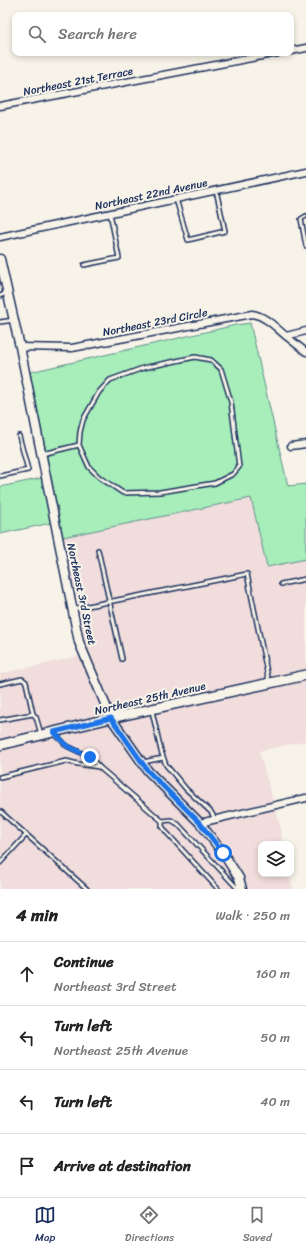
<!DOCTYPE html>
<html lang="en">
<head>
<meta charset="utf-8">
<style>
  :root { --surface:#fff; --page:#f2f2f2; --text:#222; --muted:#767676; --line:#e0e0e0; --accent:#1b2f5e }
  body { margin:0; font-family:Sriracha,sans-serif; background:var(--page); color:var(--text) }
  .controls { position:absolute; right:12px; bottom:12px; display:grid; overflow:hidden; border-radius:8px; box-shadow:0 2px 6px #0003 }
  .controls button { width:36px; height:36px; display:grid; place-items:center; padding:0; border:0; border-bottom:1px solid var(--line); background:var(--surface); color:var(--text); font:20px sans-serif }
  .stop { position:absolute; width:12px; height:12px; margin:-9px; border:3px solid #1a73e8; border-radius:50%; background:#fff }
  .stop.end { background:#1a73e8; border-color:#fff; box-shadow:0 1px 4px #0008 }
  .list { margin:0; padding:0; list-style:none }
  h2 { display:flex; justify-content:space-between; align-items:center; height:52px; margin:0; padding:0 16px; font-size:17px }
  h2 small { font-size:13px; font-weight:400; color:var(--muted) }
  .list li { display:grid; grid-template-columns:26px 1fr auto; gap:12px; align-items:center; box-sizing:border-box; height:64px; padding:0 16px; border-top:1px solid var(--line) }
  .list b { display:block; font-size:15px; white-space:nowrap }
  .list p { margin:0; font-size:13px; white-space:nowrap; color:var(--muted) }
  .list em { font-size:13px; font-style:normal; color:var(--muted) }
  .icon { flex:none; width:22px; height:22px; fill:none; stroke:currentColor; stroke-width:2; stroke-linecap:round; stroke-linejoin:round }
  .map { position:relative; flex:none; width:306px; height:889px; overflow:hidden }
  .search { position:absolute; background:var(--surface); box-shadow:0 2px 6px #0003; left:12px; right:12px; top:12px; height:44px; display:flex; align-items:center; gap:10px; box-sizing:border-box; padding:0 14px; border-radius:8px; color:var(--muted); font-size:15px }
  .sheet { height:308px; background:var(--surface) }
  nav { display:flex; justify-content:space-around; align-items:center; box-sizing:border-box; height:56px; border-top:1px solid var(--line); background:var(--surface); font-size:11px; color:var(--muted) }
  nav a { display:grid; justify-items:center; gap:2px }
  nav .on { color:var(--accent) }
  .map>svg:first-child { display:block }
  .built { fill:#f0dddc }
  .green { fill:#a7eeba; stroke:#618e8c }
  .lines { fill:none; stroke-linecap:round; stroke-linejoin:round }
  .service-casing { stroke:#1b2f5e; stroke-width:6 }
  .minor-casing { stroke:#1b2f5e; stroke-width:9 }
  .tertiary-casing { stroke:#1b2f5e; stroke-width:11 }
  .secondary-casing { stroke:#1b2f5e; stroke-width:12 }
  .service { stroke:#f7f3e8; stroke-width:3 }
  .minor { stroke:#f7f3e8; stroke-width:6 }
  .tertiary { stroke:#f7f3e8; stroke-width:8 }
  .secondary { stroke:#f7f3e8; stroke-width:9 }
  .route { stroke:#1a73e8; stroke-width:5 }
  .labels { text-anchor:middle; stroke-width:4; stroke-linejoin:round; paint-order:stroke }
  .street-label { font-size:11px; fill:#1b2f5e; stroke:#f7f3e8 }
</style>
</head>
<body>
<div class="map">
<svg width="306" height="889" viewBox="0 0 306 889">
  <rect width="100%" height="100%" fill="#f7f3e8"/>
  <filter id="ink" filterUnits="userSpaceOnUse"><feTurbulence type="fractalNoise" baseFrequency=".025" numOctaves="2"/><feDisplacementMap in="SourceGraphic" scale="8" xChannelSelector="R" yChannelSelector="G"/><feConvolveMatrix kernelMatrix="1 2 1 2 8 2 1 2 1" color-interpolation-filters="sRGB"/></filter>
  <g filter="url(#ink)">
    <!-- built -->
    <g class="built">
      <polygon points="251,498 267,567 306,559 306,672 113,714 83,641 63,537"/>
      <polygon points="80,656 105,716 0,741 0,674"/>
      <polygon points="306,679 306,741 259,751 273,801 201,818 152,768 118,721"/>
      <polygon points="109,723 145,773 196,824 196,827 198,827 219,855 235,879 237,889 0,889 0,749"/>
      <polygon points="275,809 281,829 282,844 261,844 261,874 289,874 293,889 246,889 243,876 226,850 207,825"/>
    </g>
    <!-- green -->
    <g class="green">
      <polygon points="250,323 288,486 306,484 306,559 267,567 251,498 63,537 30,372 236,325"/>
      <polygon points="42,478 51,523 0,534 0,487"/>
    </g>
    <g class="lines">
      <defs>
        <g id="service">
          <polyline points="176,199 188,240 225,231 216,190"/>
          <polyline points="306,216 301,219 306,246"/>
          <polyline points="84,265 119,258 110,213"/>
          <polyline points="0,296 6,293"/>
          <polyline points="0,322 14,320"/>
          <polyline points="42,454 79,445 89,467 99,477 123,493 160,492 215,483 233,474 239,467 231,402 221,369 211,360 195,357 143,368 110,380 99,392 83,420 80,432 79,445"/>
          <polyline points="0,476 28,470 19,436"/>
          <polyline points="98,550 122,659"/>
          <polyline points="281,584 306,579"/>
          <polyline points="73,609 247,574 269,682"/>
          <polyline points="0,684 22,679 26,682 33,714"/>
          <polyline points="152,711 161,751 166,765 186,789 211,812 215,819"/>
          <polyline points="0,720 33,714 36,717 41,734"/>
          <polyline points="55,734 67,746 90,757 99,767"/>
          <polyline points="143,762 163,758"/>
          <polyline points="0,777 66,761 78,764 99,767 162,821"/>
          <polyline points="0,811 87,889"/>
          <polyline points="0,863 26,835"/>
          <polyline points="218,889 167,833 162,826 162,821 171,820 178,824 238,889"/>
        </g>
        <g id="minor">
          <polyline points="291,51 306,48"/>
          <polyline points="0,106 278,53"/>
          <polyline points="0,237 306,171"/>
          <polyline points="306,331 286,336 306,352"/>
          <path d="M20,347l52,1 180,-34c14,2 24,14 34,22"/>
          <polyline points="291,446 306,444"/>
          <polyline points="200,823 306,798"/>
        </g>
        <polyline id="tertiary" points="0,259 20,347 79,642 111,718 148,771 200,823 223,853 239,878 242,889"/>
        <polyline id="secondary" points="0,745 111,718 306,675"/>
      </defs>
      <!-- service casing -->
      <use href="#service" class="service-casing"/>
      <!-- minor casing -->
      <use href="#minor" class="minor-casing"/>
      <!-- tertiary casing -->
      <use href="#tertiary" class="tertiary-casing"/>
      <!-- secondary casing -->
      <use href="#secondary" class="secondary-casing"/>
      <!-- service -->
      <use href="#service" class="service"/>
      <!-- minor -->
      <use href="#minor" class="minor"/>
      <!-- tertiary -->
      <use href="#tertiary" class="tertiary"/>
      <!-- secondary -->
      <use href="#secondary" class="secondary"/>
    </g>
  </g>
  <g class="lines" filter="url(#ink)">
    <!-- route -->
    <polyline class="route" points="90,757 67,746 54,732 111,718 148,771 200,823 223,853"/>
  </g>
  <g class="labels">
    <!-- street labels -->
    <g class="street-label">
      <text transform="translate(78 81) rotate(-11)" y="4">Northeast 21st Terrace</text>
      <text transform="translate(151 194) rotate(-12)" y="4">Northeast 22nd Avenue</text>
      <text transform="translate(155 322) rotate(-11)" y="4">Northeast 23rd Circle</text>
      <text transform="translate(82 594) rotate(78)" y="4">Northeast 3rd Street</text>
      <text transform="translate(150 698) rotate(-13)" y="4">Northeast 25th Avenue</text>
    </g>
  </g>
</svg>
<div class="controls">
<button><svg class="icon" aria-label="layers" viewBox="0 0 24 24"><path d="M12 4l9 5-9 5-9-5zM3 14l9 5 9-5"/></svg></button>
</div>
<div class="stop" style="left:223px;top:853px"></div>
<div class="stop end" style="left:90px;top:757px"></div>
<div class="search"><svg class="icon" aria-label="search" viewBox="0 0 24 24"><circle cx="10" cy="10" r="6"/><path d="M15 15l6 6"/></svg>Search here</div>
</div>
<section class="sheet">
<h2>4 min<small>Walk · 250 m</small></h2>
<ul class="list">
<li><svg class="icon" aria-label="ahead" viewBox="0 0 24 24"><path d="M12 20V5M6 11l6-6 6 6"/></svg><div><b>Continue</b><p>Northeast 3rd Street</p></div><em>160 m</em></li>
<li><svg class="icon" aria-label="left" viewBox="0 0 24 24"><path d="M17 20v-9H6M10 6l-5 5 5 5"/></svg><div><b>Turn left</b><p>Northeast 25th Avenue</p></div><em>50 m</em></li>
<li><svg class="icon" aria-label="left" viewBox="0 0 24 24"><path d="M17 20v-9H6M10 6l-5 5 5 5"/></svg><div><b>Turn left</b></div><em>40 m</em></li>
<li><svg class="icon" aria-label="arrive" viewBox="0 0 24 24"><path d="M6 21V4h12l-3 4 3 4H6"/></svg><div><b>Arrive at destination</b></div></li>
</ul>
</section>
<nav>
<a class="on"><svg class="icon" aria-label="map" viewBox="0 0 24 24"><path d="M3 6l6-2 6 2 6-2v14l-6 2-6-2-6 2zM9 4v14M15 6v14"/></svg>Map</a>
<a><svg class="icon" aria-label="directions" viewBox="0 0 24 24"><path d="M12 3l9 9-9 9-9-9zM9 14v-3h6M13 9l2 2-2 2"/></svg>Directions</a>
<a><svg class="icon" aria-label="saved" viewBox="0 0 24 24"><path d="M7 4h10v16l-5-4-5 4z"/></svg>Saved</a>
</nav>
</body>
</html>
